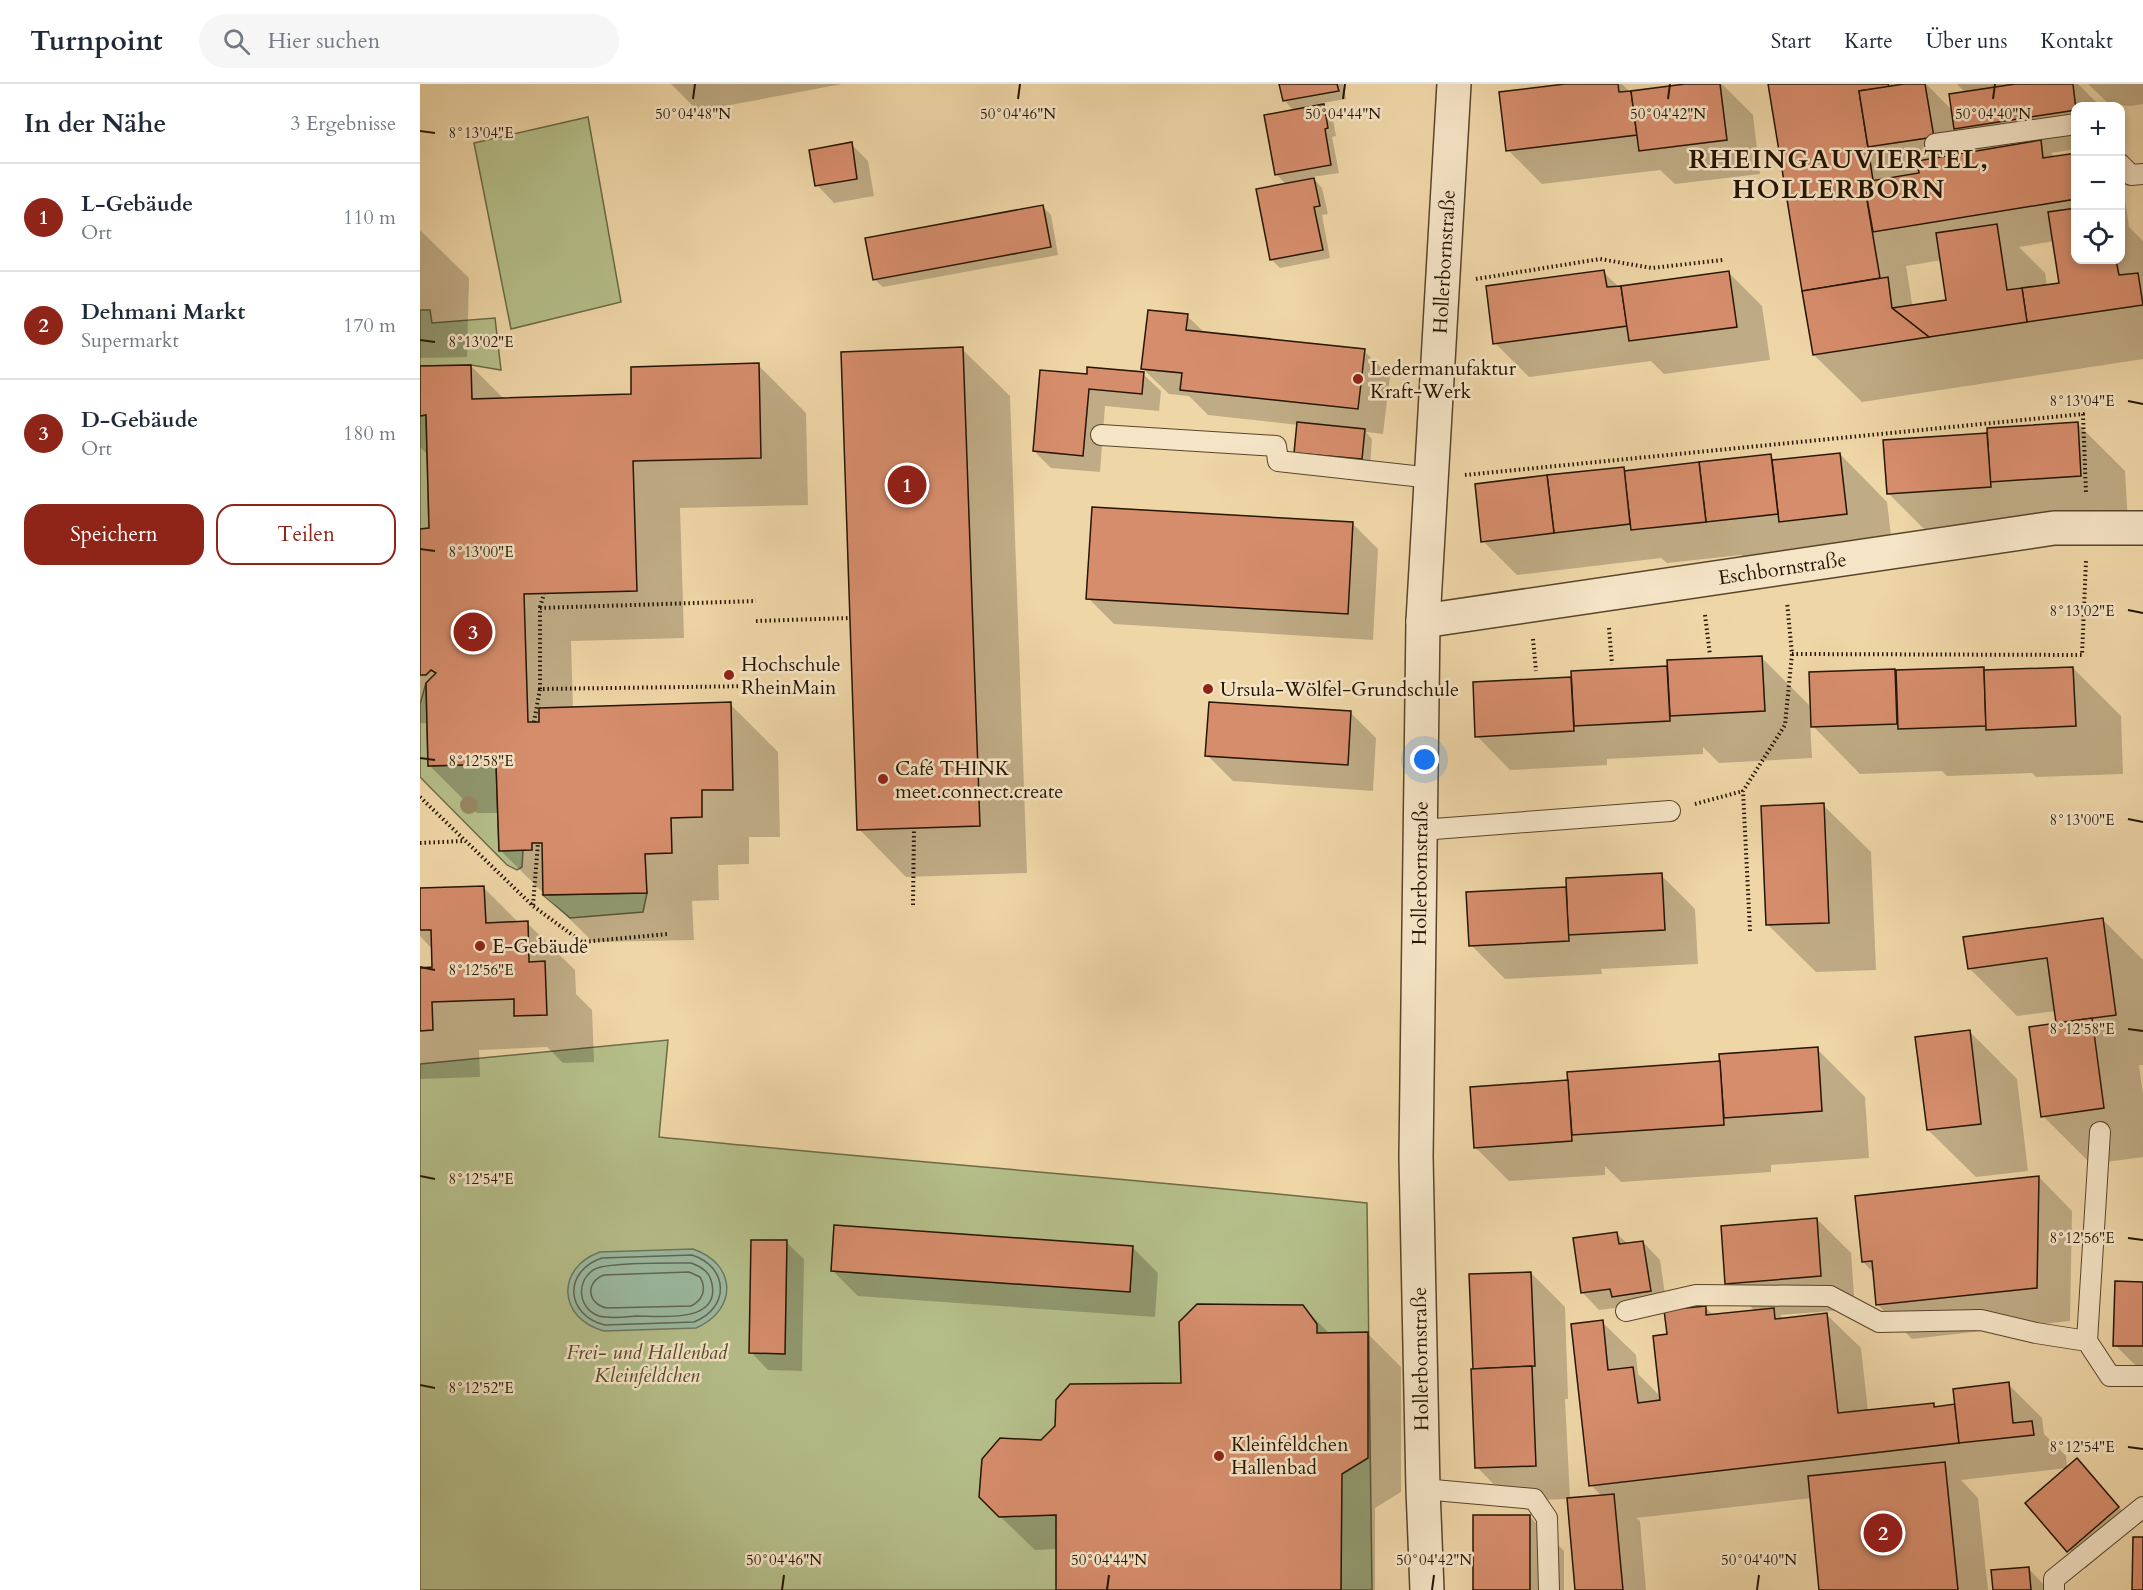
<!DOCTYPE html>
<html lang="de">
<head>
<meta charset="utf-8">
<style>
  :root { --surface:#fff; --page:#f6f6f7; --text:#1f2937; --muted:#747a83; --line:#e0e1e3; --accent:#8f2418 }
  body { margin:0; font-family:Cardo,serif; background:var(--page); color:var(--text) }
  .controls { position:absolute; right:18px; top:18px; display:grid; overflow:hidden; border-radius:12px; box-shadow:0 3px 9px #0003 }
  .controls button { width:54px; height:54px; display:grid; place-items:center; padding:0; border:0; border-bottom:2px solid var(--line); background:var(--surface); color:var(--text); font:30px sans-serif }
  .you { position:absolute; left:1005px; top:676px; width:21px; height:21px; margin:-15px; border:4px solid #fff; border-radius:50%; background:#1a73e8; box-shadow:0 0 0 9px #1a73e833 }
  .badge { display:grid; place-items:center; width:39px; height:39px; border-radius:50%; background:var(--accent); color:#fff; font-size:20px; font-weight:700 }
  .pin { position:absolute; translate:-50% -50%; border:3px solid #fff; box-shadow:0 2px 6px #0006 }
  .list { margin:0; padding:0; list-style:none }
  h2 { display:flex; justify-content:space-between; align-items:center; height:78px; margin:0; padding:0 24px; font-size:26px }
  h2 small { font-size:20px; font-weight:400; color:var(--muted) }
  .list li { display:grid; grid-template-columns:39px 1fr auto; gap:18px; align-items:center; box-sizing:border-box; height:108px; padding:0 24px; border-top:2px solid var(--line) }
  .list b { display:block; font-size:22px; white-space:nowrap }
  .list p { margin:0; font-size:20px; white-space:nowrap; color:var(--muted) }
  .list em { font-size:20px; font-style:normal; color:var(--muted) }
  .actions { display:flex; gap:12px; padding:18px 24px }
  .actions a { flex:1; padding:14px 0; border:2px solid var(--accent); border-radius:18px; text-align:center; font-size:21px; color:var(--accent) }
  .actions .main { background:var(--accent); color:#fff }
  .icon { flex:none; width:33px; height:33px; fill:none; stroke:currentColor; stroke-width:2; stroke-linecap:round; stroke-linejoin:round }
  .map { position:relative; flex:none; width:1723px; height:1506px; overflow:hidden }
  header { display:flex; align-items:center; gap:36px; box-sizing:border-box; height:84px; padding:0 30px; background:var(--surface); border-bottom:2px solid var(--line) }
  header strong { font-size:28px }
  nav { display:flex; gap:33px; margin-inline-start:auto; font-size:21px }
  .search { width:420px; height:54px; background:var(--page); display:flex; align-items:center; gap:15px; box-sizing:border-box; padding:0 21px; border-radius:33px; color:var(--muted); font-size:22px }
  main { display:flex }
  aside { flex:1; background:var(--surface) }
  .map>svg:first-child { display:block }
  .green { fill:#b5bf8a; stroke:#6d6a45; stroke-width:1.5 }
  .water { fill:#9bbaa2; stroke:#6c7861; stroke-width:1.5 }
  .shadow { fill:#0003; fill-rule:evenodd }
  .lines { fill:none; stroke-linecap:round; stroke-linejoin:round }
  .shore { stroke:#606851; stroke-width:1.5 }
  .building { fill:#d68d6c; stroke:#251500; stroke-width:1.5 }
  .service-casing { stroke:#58452a; stroke-width:22 }
  .minor-casing { stroke:#58452a; stroke-width:36 }
  .path { stroke:#251500; stroke-width:4; stroke-dasharray:1.5 3; stroke-linecap:butt }
  .service { stroke:#f5e4c6; stroke-width:20 }
  .minor { stroke:#f5e4c6; stroke-width:33 }
  .tree { fill:#988862 }
  .ticks { fill:none; stroke:#251500; stroke-width:2 }
  .poi-dot { fill:#8f2418; stroke:#f5e4c6; stroke-width:2 }
  .labels { text-anchor:middle; stroke-width:5; stroke-linejoin:round; paint-order:stroke }
  .street-label { font-size:20px; fill:#251500; stroke:#f5e4c6 }
  .poi-label { font-size:20px; fill:#251500; stroke:#f5e4c6; text-anchor:start }
  .park-label { font-size:20px; font-style:italic; fill:#504829; stroke:#f5e4c6 }
  .district-label { font-size:26px; font-weight:bold; letter-spacing:1.5px; fill:#251500; stroke:#f5e4c6 }
  .ticks-label { font-size:15px; text-anchor:middle; fill:#251500; stroke:#f5e4c6; stroke-width:5; stroke-linejoin:round; paint-order:stroke }
</style>
</head>
<body>
<header>
<strong>Turnpoint</strong>
<div class="search"><svg class="icon" aria-label="search" viewBox="0 0 24 24"><circle cx="10" cy="10" r="6"/><path d="M15 15l6 6"/></svg>Hier suchen</div>
<nav><a>Start</a><a>Karte</a><a>Über uns</a><a>Kontakt</a></nav>
</header>
<main>
<aside>
<h2>In der Nähe<small>3 Ergebnisse</small></h2>
<ul class="list">
<li><span class="badge">1</span><div><b>L-Gebäude</b><p>Ort</p></div><em>110 m</em></li>
<li><span class="badge">2</span><div><b>Dehmani Markt</b><p>Supermarkt</p></div><em>170 m</em></li>
<li><span class="badge">3</span><div><b>D-Gebäude</b><p>Ort</p></div><em>180 m</em></li>
</ul>
<div class="actions"><a class="main">Speichern</a><a>Teilen</a></div>
</aside>
<div class="map">
<svg width="1723" height="1506" viewBox="0 0 1723 1506">
  <rect width="100%" height="100%" fill="#efd6a7"/>
  <filter id="stains"><feTurbulence type="fractalNoise" baseFrequency=".00333" numOctaves="4"/><feColorMatrix values="0 0 0 0 .2 0 0 0 0 .09 0 0 0 0 .02 0 0 0 .5 -.17"/></filter>
  <radialGradient id="worn" r=".72"><stop offset=".6" stop-color="#630" stop-opacity="0"/><stop offset="1" stop-color="#630" stop-opacity=".3"/></radialGradient>
  <!-- green -->
  <g class="green">
    <polygon points="168,33 201,218 91,245 54,59"/>
    <polygon points="0,226 10,226 12,239 75,234 81,286 51,281 0,282"/>
    <polygon points="6,331 9,444 0,445 0,332"/>
    <polygon points="6,599 8,682 76,680 79,766 103,766 102,783 97,786 87,781 0,693 0,620"/>
    <polygon points="227,809 223,828 150,834 123,811"/>
    <path d="M248,956l-9,97c236,24 472,41 708,66l5,387h-952v-526z"/>
  </g>
  <!-- water -->
  <path class="water" d="M273,1165c44,15 45,61 3,79l-92,3c-46,-12 -49,-63 -4,-79z"/>
  <!-- shadow -->
  <g class="shadow">
    <polygon points="251,0 422,0 278,27"/>
    <polygon points="861,0 923,0 926,15 902,19 912,30 916,52 912,53 919,89 892,93 902,104 908,130 902,131 910,174 860,184 851,175 867,101 856,90 874,27 864,16"/>
    <polygon points="1157,0 1202,0 1210,8 1277,0 1302,0 1333,31 1340,90 1255,100 1240,86 1122,100 1088,66"/>
    <path d="M1350,0h156l27,27 13,-18 -9,-9h121l22,22h-24v43l-25,4 5,5 20,-3v105h44v-76l3,2 6,41 14,14v118l-281,43 -48,-47zM1541,50l18,18 -15,2zM1634,157l7,43 -14,2 -2,-13 -26,-26zM1522,176l6,41 -34,5 -2,-3 -6,-37z"/>
    <polygon points="1668,0 1723,0 1723,20 1711,22 1689,20"/>
    <polygon points="431,60 448,77 454,112 414,119 397,101"/>
    <polygon points="622,122 631,131 638,171 463,203 454,195"/>
    <polygon points="0,146 49,194 47,273 0,274"/>
    <polygon points="1183,188 1199,203 1309,189 1342,222 1350,276 1244,290 1231,277 1109,293 1075,259"/>
    <polygon points="767,232 785,249 944,267 970,292 963,350 946,348 952,355 950,383 884,377 876,368 879,341 788,331 769,312 749,310 723,285"/>
    <polygon points="542,265 590,312 607,789 486,793 439,745"/>
    <polygon points="338,281 386,329 388,421 260,424 264,554 151,557 153,624 310,620 358,668 360,753 329,753 329,780 298,781 299,816 272,817 274,856 173,858 80,766 79,729 57,729 10,682 8,639 0,639 0,446 11,446 9,372 0,363 0,284 51,282 84,315 213,312"/>
    <polygon points="723,290 741,307 739,327 685,322 680,388 631,384 614,367 668,292"/>
    <polygon points="1657,339 1705,387 1708,439 1516,457 1468,409 1465,357 1569,350"/>
    <polygon points="1420,370 1467,418 1474,477 1335,485 1321,471 1247,479 1241,474 1097,491 1063,457 1203,384 1207,388 1350,372 1356,377"/>
    <polygon points="932,439 958,465 953,556 694,540 668,514"/>
    <polygon points="1341,573 1389,621 1390,638 1393,637 1391,590 1653,584 1701,632 1703,690 1616,693 1612,689 1527,692 1522,687 1440,690 1390,639 1392,674 1299,679 1283,663 1283,670 1187,675 1187,681 1090,686 1057,652 1054,600 1153,595 1152,588 1249,583"/>
    <polygon points="930,628 956,654 953,707 813,697 787,671"/>
    <polygon points="1403,721 1451,768 1456,886 1396,888 1348,841"/>
    <polygon points="1241,791 1275,825 1278,880 1181,885 1182,890 1085,895 1051,861 1048,810 1148,804"/>
    <polygon points="63,803 99,839 107,839 155,886 156,910 172,926 174,978 143,979 127,963 59,966 60,993 0,995 0,885 14,885 13,866 0,852 0,806"/>
    <polygon points="1682,835 1723,876 1723,981 1719,981 1723,1011 1723,1073 1671,1080 1623,1032 1637,940 1636,927 1597,932 1549,884"/>
    <polygon points="1549,947 1597,995 1608,1087 1556,1093 1508,1046"/>
    <polygon points="1397,965 1445,1013 1449,1074 1351,1081 1351,1088 1201,1098 1185,1082 1185,1091 1089,1097 1055,1063 1149,998"/>
    <polygon points="1619,1093 1652,1127 1650,1237 1492,1255 1458,1221 1454,1189 1443,1178"/>
    <polygon points="1397,1135 1431,1169 1435,1225 1360,1231 1364,1236 1407,1231 1441,1264 1448,1328 1513,1320 1516,1324 1537,1322 1588,1300 1622,1334 1624,1350 1646,1372 1647,1384 1541,1396 1558,1414 1568,1506 1400,1506 1392,1414 1216,1434 1220,1437 1226,1506 1157,1506 1148,1415 1090,1417 1057,1383 1111,1189 1145,1223 1148,1315 1145,1315 1150,1415 1182,1412 1171,1401 1182,1238 1216,1271 1218,1290 1241,1313 1248,1252 1285,1223 1294,1232 1335,1227 1307,1199"/>
    <polygon points="1197,1150 1208,1160 1223,1158 1240,1176 1247,1224 1204,1223 1179,1226 1162,1208"/>
    <polygon points="366,1158 384,1175 382,1287 348,1286 331,1268"/>
    <polygon points="712,1163 738,1189 735,1233 438,1212 412,1186"/>
    <polygon points="1723,1199 1723,1289 1695,1261"/>
    <polygon points="882,1222 910,1250 947,1249 981,1283 981,1408 955,1424 955,1506 638,1506 638,1465 615,1466 560,1413 621,1358 762,1301"/>
    <polygon points="1657,1376 1715,1441 1666,1484 1607,1419"/>
    <polygon points="1110,1433 1144,1467 1144,1506 1055,1506"/>
    <polygon points="1608,1484 1625,1502 1626,1506 1574,1506"/>
  </g>
  <g class="lines">
    <!-- shore -->
    <g class="shore">
      <path d="M272,1171c37,12 38,53 2,67l-89,3c-40,-10 -42,-54 -3,-67z"/>
      <path d="M271,1179c11,4 19,9 21,21 8,40 -53,32 -76,32 -12,1 -26,3 -37,0 -21,-7 -24,-36 -4,-47 12,-7 78,-6 96,-6z"/>
      <path d="M269,1188l11,5c7,12 3,23 -9,29l-84,2c-20,-4 -22,-26 -3,-33z"/>
    </g>
  </g>
  <!-- building -->
  <g class="building">
    <polygon points="859,0 917,0 919,7 863,17"/>
    <polygon points="1145,0 1198,0 1199,8 1211,7 1217,51 1086,67 1079,8"/>
    <polygon points="1265,0 1300,0 1307,56 1219,67 1211,7"/>
    <polygon points="1348,0 1468,0 1469,3 1439,7 1453,96 1444,98 1460,194 1382,207"/>
    <polygon points="1484,0 1505,0 1514,53 1448,63 1439,7"/>
    <polygon points="1595,0 1653,0 1656,26 1534,45 1529,10"/>
    <polygon points="904,20 908,44 905,45 911,81 855,91 844,31"/>
    <polygon points="1621,56 1623,74 1656,69 1656,115 1453,148 1444,98 1499,89 1497,77"/>
    <polygon points="432,58 437,95 395,102 389,66"/>
    <polygon points="894,94 900,122 894,123 903,166 850,176 836,105"/>
    <polygon points="623,121 631,163 453,196 445,154"/>
    <polygon points="1656,124 1656,176 1696,176 1699,191 1718,189 1723,221 1607,238 1602,204 1639,199 1628,128"/>
    <polygon points="1577,140 1587,206 1602,204 1607,238 1509,253 1472,224 1526,216 1516,149"/>
    <polygon points="1184,186 1187,203 1201,202 1207,242 1073,260 1066,202"/>
    <polygon points="1309,187 1317,243 1209,257 1201,202"/>
    <polygon points="1468,193 1472,224 1509,253 1393,271 1382,207"/>
    <polygon points="728,226 768,230 766,246 945,265 938,325 760,306 762,289 721,285"/>
    <polygon points="543,263 560,742 437,746 421,268"/>
    <polygon points="339,279 341,374 213,377 217,507 104,510 108,638 119,638 119,624 311,618 313,706 282,706 282,733 251,734 252,769 225,770 227,809 123,811 122,759 112,759 112,766 79,767 76,680 8,682 6,599 16,589 11,586 6,591 0,591 0,445 9,444 6,331 0,332 0,282 51,281 52,315 211,310 211,283"/>
    <polygon points="667,283 724,288 722,310 669,305 663,372 613,367 620,286 667,290"/>
    <polygon points="877,338 945,345 942,375 874,369"/>
    <polygon points="1658,338 1661,392 1570,398 1567,344"/>
    <polygon points="1567,349 1571,403 1467,410 1463,356"/>
    <polygon points="1420,369 1427,430 1359,438 1352,376"/>
    <polygon points="1351,370 1358,430 1286,438 1279,378"/>
    <polygon points="1279,378 1286,438 1211,446 1204,387"/>
    <polygon points="1204,383 1210,440 1134,449 1127,391"/>
    <polygon points="1127,391 1134,449 1061,458 1055,400"/>
    <polygon points="672,423 933,438 928,530 666,515"/>
    <polygon points="1342,572 1345,627 1250,632 1247,576"/>
    <polygon points="1247,582 1250,637 1154,642 1151,587"/>
    <polygon points="1564,583 1566,642 1478,645 1476,586"/>
    <polygon points="1653,583 1656,642 1566,646 1564,586"/>
    <polygon points="1475,585 1477,640 1391,643 1389,588"/>
    <polygon points="1151,593 1154,647 1055,653 1053,598"/>
    <polygon points="789,618 931,627 928,681 785,672"/>
    <polygon points="1404,719 1409,839 1346,841 1341,722"/>
    <polygon points="1242,789 1245,846 1148,851 1146,794"/>
    <polygon points="64,802 66,839 108,837 109,878 125,877 127,931 94,932 94,915 12,918 13,946 0,947 0,884 12,883 11,846 0,846 0,804"/>
    <polygon points="1146,803 1149,857 1049,862 1046,808"/>
    <polygon points="1683,834 1696,931 1636,939 1627,874 1548,885 1543,853"/>
    <polygon points="1672,934 1684,1024 1621,1033 1609,943"/>
    <polygon points="1550,946 1561,1040 1507,1046 1495,953"/>
    <polygon points="1398,963 1402,1027 1304,1034 1299,970"/>
    <polygon points="1300,977 1304,1041 1152,1051 1147,988"/>
    <polygon points="1148,996 1152,1057 1054,1064 1050,1003"/>
    <polygon points="1619,1092 1617,1204 1456,1221 1452,1177 1442,1178 1435,1112"/>
    <polygon points="1397,1134 1401,1192 1305,1200 1301,1142"/>
    <polygon points="414,1141 713,1162 710,1208 411,1187"/>
    <polygon points="1197,1148 1199,1160 1223,1157 1231,1207 1192,1213 1190,1205 1161,1209 1153,1154"/>
    <polygon points="331,1156 367,1156 365,1270 329,1269"/>
    <polygon points="1111,1188 1115,1282 1053,1285 1049,1190"/>
    <polygon points="1695,1197 1723,1198 1723,1262 1693,1262"/>
    <polygon points="777,1220 883,1221 897,1240 897,1249 948,1248 948,1374 922,1390 921,1506 636,1506 636,1431 579,1433 559,1413 562,1375 580,1354 621,1356 635,1342 636,1316 650,1300 761,1299 759,1238"/>
    <polygon points="1286,1222 1286,1231 1354,1224 1355,1235 1407,1229 1418,1329 1514,1319 1514,1323 1535,1320 1539,1359 1169,1402 1151,1240 1183,1236 1188,1286 1213,1283 1218,1319 1240,1316 1233,1252 1247,1250 1244,1226"/>
    <polygon points="1112,1282 1116,1382 1055,1384 1051,1285"/>
    <polygon points="1589,1298 1593,1339 1612,1337 1614,1351 1539,1359 1533,1305"/>
    <polygon points="1657,1374 1699,1423 1647,1468 1605,1419"/>
    <polygon points="1525,1378 1538,1506 1399,1506 1388,1392"/>
    <polygon points="1194,1410 1203,1506 1155,1506 1147,1414"/>
    <rect x="1053" y="1431" width="57" height="75"/>
    <polygon points="1713,1453 1723,1453 1723,1506 1712,1506"/>
    <polygon points="1609,1483 1611,1506 1573,1506 1571,1486"/>
  </g>
  <g class="lines">
    <defs>
      <g id="service">
        <polyline points="1515,60 1656,40"/>
        <polyline points="1700,80 1711,91 1723,90"/>
        <polyline points="681,351 856,362 858,377 1012,394"/>
        <polyline points="1001,746 1250,727"/>
        <polyline points="1206,1227 1276,1211 1410,1212 1459,1238 1561,1236 1616,1249 1667,1257 1690,1292 1723,1292"/>
        <polyline points="1667,1257 1680,1048"/>
        <polyline points="1003,1405 1114,1415 1127,1434 1129,1506"/>
        <polyline points="1634,1506 1634,1495 1723,1423"/>
      </g>
      <g id="minor">
        <path id="s1" d="M1003,537l631,-93h89"/>
        <path id="s2" d="M1007,1506l-4,-101 -7,-332 7,-536 31,-537"/>
      </g>
    </defs>
    <!-- service casing -->
    <use href="#service" class="service-casing"/>
    <!-- minor casing -->
    <use href="#minor" class="minor-casing"/>
    <!-- path -->
    <g class="path">
      <polyline points="1056,195 1180,175 1232,184 1303,176"/>
      <polyline points="1045,391 1663,330 1666,409"/>
      <polyline points="120,523 124,510"/>
      <polyline points="1285,531 1290,571"/>
      <polyline points="336,537 430,534"/>
      <polyline points="1189,544 1192,580"/>
      <polyline points="1113,555 1116,587"/>
      <polyline points="1372,570 1662,571 1666,477"/>
      <polyline points="336,602 120,605 120,524 336,517"/>
      <polyline points="114,638 120,605"/>
      <polyline points="0,713 113,822 162,858 248,850"/>
      <polyline points="1275,720 1323,707"/>
      <polyline points="0,759 44,757"/>
      <polyline points="113,821 118,759"/>
      <polyline points="493,821 494,744"/>
      <polyline points="1330,847 1323,707 1365,641 1372,570 1367,518"/>
    </g>
    <!-- service -->
    <use href="#service" class="service"/>
    <!-- minor -->
    <use href="#minor" class="minor"/>
  </g>
  <!-- trees -->
  <circle class="tree" cx="49" cy="721" r="9"/>
  <!-- ticks -->
  <path class="ticks" d="M273,15l2,-15M598,15l2,-15M923,15l2,-15M1248,15l2,-15M1573,15l2,-15M0,47l15,2M0,256l15,2M1708,317l15,3M0,465l15,2M1708,526l15,3M0,674l15,2M1708,735l15,3M0,883l15,3M1708,945l15,2M0,1092l15,3M1708,1154l15,2M0,1301l15,3M1708,1363l15,2M362,1506l2,-15M687,1506l2,-15M1012,1506l2,-15M1337,1506l2,-15"/>
  <!-- markers -->
  <g class="poi-dot">
    <circle cx="938" cy="295" r="6"/>
    <circle cx="309" cy="591" r="6"/>
    <circle cx="788" cy="605" r="6"/>
    <circle cx="463" cy="695" r="6"/>
    <circle cx="60" cy="862" r="6"/>
    <circle cx="799" cy="1372" r="6"/>
  </g>
  <g class="labels">
    <!-- street labels -->
    <g class="street-label">
      <text dy="7" stroke="none"><textPath href="#s2" startOffset="1329">Hollerbornstraße</textPath></text>
      <text dy="7" stroke="none"><textPath href="#s1" startOffset="363">Eschbornstraße</textPath></text>
      <text dy="7" stroke="none"><textPath href="#s2" startOffset="717">Hollerbornstraße</textPath></text>
      <text transform="translate(1000 1275) rotate(-91)" y="7">Hollerbornstraße</text>
    </g>
    <!-- poi labels -->
    <g class="poi-label">
      <text x="950" y="291">Ledermanufaktur<tspan x="950" dy="23">Kraft-Werk</tspan></text>
      <text x="321" y="587">Hochschule<tspan x="321" dy="23">RheinMain</tspan></text>
      <text x="800" y="612">Ursula-Wölfel-Grundschule</text>
      <text x="475" y="691">Café THINK<tspan x="475" dy="23">meet.connect.create</tspan></text>
      <text x="72" y="869">E-Gebäude</text>
      <text x="811" y="1367">Kleinfeldchen<tspan x="811" dy="23">Hallenbad</tspan></text>
    </g>
    <!-- park labels -->
    <g class="park-label">
      <text x="227" y="1275">Frei- und Hallenbad<tspan x="227" dy="23">Kleinfeldchen</tspan></text>
    </g>
    <!-- district labels -->
    <g class="district-label">
      <text x="1419" y="84">RHEINGAUVIERTEL,<tspan x="1419" dy="30">HOLLERBORN</tspan></text>
    </g>
  </g>
  <g class="ticks-label">
    <text x="273" y="35">50°04'48"N</text>
    <text x="598" y="35">50°04'46"N</text>
    <text x="923" y="35">50°04'44"N</text>
    <text x="1248" y="35">50°04'42"N</text>
    <text x="1573" y="35">50°04'40"N</text>
    <text x="61" y="54">8°13'04"E</text>
    <text x="61" y="263">8°13'02"E</text>
    <text x="1662" y="322">8°13'04"E</text>
    <text x="61" y="473">8°13'00"E</text>
    <text x="1662" y="532">8°13'02"E</text>
    <text x="61" y="682">8°12'58"E</text>
    <text x="1662" y="741">8°13'00"E</text>
    <text x="61" y="891">8°12'56"E</text>
    <text x="1662" y="950">8°12'58"E</text>
    <text x="61" y="1100">8°12'54"E</text>
    <text x="1662" y="1159">8°12'56"E</text>
    <text x="61" y="1309">8°12'52"E</text>
    <text x="1662" y="1368">8°12'54"E</text>
    <text x="364" y="1481">50°04'46"N</text>
    <text x="689" y="1481">50°04'44"N</text>
    <text x="1014" y="1481">50°04'42"N</text>
    <text x="1339" y="1481">50°04'40"N</text>
  </g>
  <rect width="100%" height="100%" filter="url(#stains)"/>
  <rect width="100%" height="100%" fill="url(#worn)"/>
</svg>
<div class="controls">
<button>+</button>
<button>−</button>
<button><svg class="icon" aria-label="locate" viewBox="0 0 24 24"><circle cx="12" cy="12" r="6"/><path d="M12 2v4M12 18v4M2 12h4M18 12h4"/></svg></button>
</div>
<div class="you"></div>
<div class="pin badge" style="left:487px;top:401px">1</div>
<div class="pin badge" style="left:1463px;top:1449px">2</div>
<div class="pin badge" style="left:53px;top:548px">3</div>
</div>
</main>
</body>
</html>
